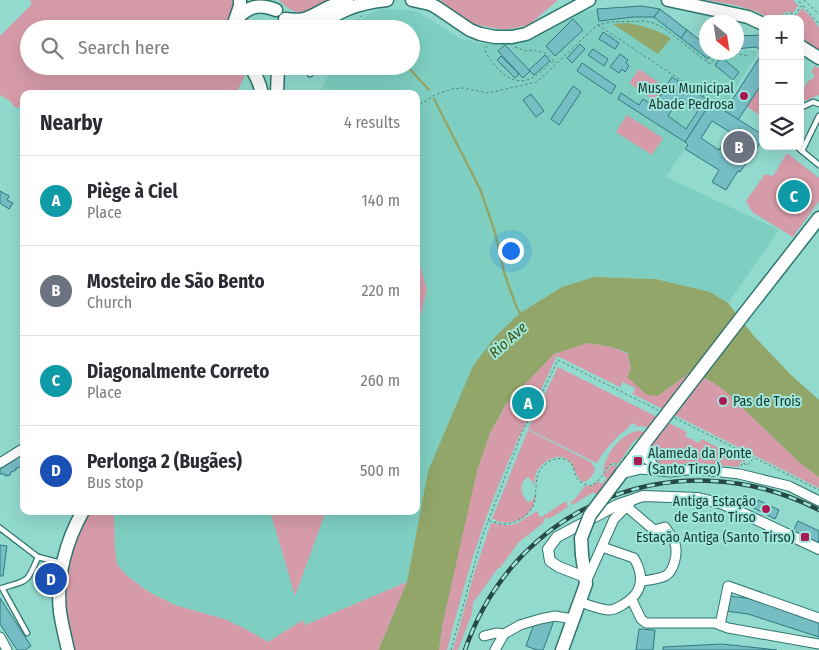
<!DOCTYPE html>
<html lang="en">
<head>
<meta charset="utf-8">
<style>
  :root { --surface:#fff; --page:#f2f2f3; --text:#2b2b33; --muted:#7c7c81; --line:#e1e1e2; --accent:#b45309 }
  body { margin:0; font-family:"Fira Sans Condensed",sans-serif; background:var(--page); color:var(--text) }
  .controls { position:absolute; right:15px; top:15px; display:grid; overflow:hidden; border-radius:10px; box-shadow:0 5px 20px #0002 }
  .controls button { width:45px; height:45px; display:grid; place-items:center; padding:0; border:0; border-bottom:1px solid var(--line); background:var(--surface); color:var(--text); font:25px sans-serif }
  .compass { position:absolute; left:699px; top:15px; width:45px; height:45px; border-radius:50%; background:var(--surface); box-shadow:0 5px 20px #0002; rotate:150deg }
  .you { position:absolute; left:510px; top:250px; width:18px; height:18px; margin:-12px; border:4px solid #fff; border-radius:50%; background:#1a73e8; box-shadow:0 0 0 8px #1a73e833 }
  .badge { display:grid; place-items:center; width:32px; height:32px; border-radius:50%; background:var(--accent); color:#fff; font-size:16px; font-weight:700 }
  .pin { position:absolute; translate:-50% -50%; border:2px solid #fff; box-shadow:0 1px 5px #0006 }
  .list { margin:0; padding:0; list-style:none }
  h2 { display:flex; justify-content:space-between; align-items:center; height:65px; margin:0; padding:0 20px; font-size:21px }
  h2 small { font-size:16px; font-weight:400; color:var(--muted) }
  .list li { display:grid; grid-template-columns:32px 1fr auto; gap:15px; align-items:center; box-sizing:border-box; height:90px; padding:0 20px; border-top:1px solid var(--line) }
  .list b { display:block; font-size:19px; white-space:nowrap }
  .list p { margin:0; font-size:16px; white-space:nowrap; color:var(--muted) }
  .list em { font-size:16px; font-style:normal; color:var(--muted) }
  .icon { flex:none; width:28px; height:28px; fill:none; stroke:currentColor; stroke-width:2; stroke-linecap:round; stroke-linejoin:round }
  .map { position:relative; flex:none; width:819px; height:650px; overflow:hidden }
  .search { position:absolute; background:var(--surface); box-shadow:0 5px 20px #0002; left:20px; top:20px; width:400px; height:55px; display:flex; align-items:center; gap:12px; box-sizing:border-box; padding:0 18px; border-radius:28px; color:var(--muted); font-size:19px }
  .panel { position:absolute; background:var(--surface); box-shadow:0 5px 20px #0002; left:20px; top:90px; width:400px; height:425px; border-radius:10px }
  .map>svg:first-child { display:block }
  .built { fill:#7ecfc2 }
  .green { fill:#d69ba9 }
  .water { fill:#92a669 }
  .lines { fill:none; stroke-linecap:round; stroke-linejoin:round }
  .stream { stroke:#92a669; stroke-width:2.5 }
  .building { fill:#76bdc4; stroke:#317a81; fill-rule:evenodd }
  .service-casing { stroke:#2e766c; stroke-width:7 }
  .minor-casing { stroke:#2e766c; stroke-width:11 }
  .tertiary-casing { stroke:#2e766c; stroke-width:12 }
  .primary-casing { stroke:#2e766c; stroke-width:15 }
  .path { stroke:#52837b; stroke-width:1; stroke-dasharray:2.5 2.5; stroke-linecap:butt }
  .service { stroke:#fff; stroke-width:4.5 }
  .minor { stroke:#fff; stroke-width:9 }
  .tertiary { stroke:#fff; stroke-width:10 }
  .primary { stroke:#fff; stroke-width:12 }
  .rail-casing { stroke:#274943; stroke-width:4.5 }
  .rail { stroke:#9fe6db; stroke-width:2.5; stroke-dasharray:8; stroke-linecap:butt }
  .primary-bridge-casing { stroke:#2e766c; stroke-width:15; stroke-linecap:butt }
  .primary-bridge { stroke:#fff; stroke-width:12 }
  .poi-dot { fill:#a91954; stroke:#9fe6db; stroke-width:2 }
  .labels { text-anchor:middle; stroke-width:4; stroke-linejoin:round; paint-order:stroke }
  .poi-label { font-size:14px; fill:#193732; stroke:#9fe6db; text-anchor:end }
  .water-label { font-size:15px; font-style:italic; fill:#40520d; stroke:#9fe6db }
</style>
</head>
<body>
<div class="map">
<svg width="819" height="650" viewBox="0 0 819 650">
  <rect width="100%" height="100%" fill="#92d9ce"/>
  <!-- built -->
  <polygon class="built" points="641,6 660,9 706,45 706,52 736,52 737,50 754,50 758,52 723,109 711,101 684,143 687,145 666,177 779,230 728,303 710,292 656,279 594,277 562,287 520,313 495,337 428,471 407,582 305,625 303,620 268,642 244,628 224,619 175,605 149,592 126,575 117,564 115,548 114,511 416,511 416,94 319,94 333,66 411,66 411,29 354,29 356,25 362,19 370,13 382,9 417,11 459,38 480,43 499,45 511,44 530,40 584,11"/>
  <!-- green -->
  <g class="green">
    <polygon points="30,0 233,0 233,10 226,29 29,29 29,66 240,66 246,73 236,94 24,94 24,106 16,108 10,101 0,95 0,36 31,5 31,1"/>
    <path d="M279,0h49c-22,12 -29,20 -49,0z"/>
    <polygon points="440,0 558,0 529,25 504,30 467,23"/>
    <path d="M706,0h87l4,4 1,2 -5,7c-5,-3 -11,-1 -12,6h-11l-12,-7 -23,-7z"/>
    <polygon points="802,8 812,18 819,28 819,50 800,37 801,21 797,15"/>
    <polygon points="815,66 819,68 819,95 804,101 800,93 809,80 811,80 815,75 811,72"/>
    <polygon points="639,69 665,87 655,101 629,83"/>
    <polygon points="761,85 763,86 763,112 761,116 747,107"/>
    <polygon points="627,115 663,138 652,155 616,132"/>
    <polygon points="787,153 819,178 819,201 793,237 752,212 746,201 765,174 773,176"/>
    <polygon points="416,251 427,290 416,333"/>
    <path d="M588,343l24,4 16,7c1,12 6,12 -1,23l31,19 30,-22 19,5 16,10 77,74 19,14v11l-186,-94 2,-6 -12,-6 -3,5 -63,-31c-21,44 -42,88 -60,133 -21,52 -36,107 -50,161h-8l3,-23 28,-127 7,-29 13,-38 16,-29 48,-50z"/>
    <path d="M558,367l129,65 -2,4 14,7 3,-4 46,24 -7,-2 -3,6 -39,-4 -35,2c-7,-2 -16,-11 -12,-20 2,-5 7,-10 10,-14l-11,-4 -3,1 -6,-2 -5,1 -2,-3 -2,-1 -4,3 -2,3 -7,5 -17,19 -6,10 -69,-34z"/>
    <path d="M528,430l63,32 4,7c-2,7 -5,11 -12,13 -1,-1 -5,-4 -5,-5 -4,-6 -4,-13 -10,-17 -10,-9 -27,2 -32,13 -1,4 -1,8 -2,12l-2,-4 -4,-4c-10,5 -7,19 0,25l4,-1 4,-8c-1,5 -2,11 -5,16 -7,12 -22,16 -35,12v-1l-4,-1z"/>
    <path d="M637,431l10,1 -14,10 -14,21h-7l-9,10c1,-17 17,-39 34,-42z"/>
    <polygon points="612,465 617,466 618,468 597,497 594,492 572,505 571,502 576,498 585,486 591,486 598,481 602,484 607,478 603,475"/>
    <polygon points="564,502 568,503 567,504 568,507 549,519 547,517 543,520 544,522 518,543 500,568 498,568 473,603 472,613 458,650 453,650 474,574 491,523 503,525 511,525 518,523 537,511 539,516 542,517"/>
    <polygon points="91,511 114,511 115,548 117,564 126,575 149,592 175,605 224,619 244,628 268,642 303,620 305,625 407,582 380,646 379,650 73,650 65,605 67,574 74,542"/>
    <polygon points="270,511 326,511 295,596"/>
  </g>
  <!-- water -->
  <g class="water">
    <path d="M628,23c16,3 29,7 43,15l-13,16 -45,-30z"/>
    <path d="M594,277l62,2 54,13 18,11 25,32 38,40 28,25v77l-19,-14 -77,-74 -16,-10 -19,-5 -30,22 -11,-1 -20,-18c7,-11 2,-12 1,-24l-16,-6 -24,-4 -34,11 -48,50 -16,29 -13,38 -35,156 -3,23h-60l1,-4 27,-64 21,-111 45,-105 22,-29 25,-24 42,-26z"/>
  </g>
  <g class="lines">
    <!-- stream -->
    <g class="stream">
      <polyline points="362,21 370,29"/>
      <polyline points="407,66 429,90"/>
      <polyline points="434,99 480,189 494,229 504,272 511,292 516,306 521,315"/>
    </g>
  </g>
  <!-- building -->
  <g class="building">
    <polygon points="641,6 660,9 654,17 633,17 599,21 597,9"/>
    <polygon points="660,9 687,30 681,38 654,17"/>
    <polygon points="573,19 583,30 555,56 546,46"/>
    <polygon points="687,30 706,45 706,52 713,52 708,59 681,38"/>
    <polygon points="603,32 619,43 615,49 599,39"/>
    <polygon points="763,35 763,52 756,47 736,49 736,36"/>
    <polygon points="580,44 585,49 572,63 567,58"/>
    <polygon points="505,45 530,71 523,78 498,51"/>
    <polygon points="593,49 608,59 604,66 588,55"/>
    <polygon points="763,52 763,82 738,120 725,111"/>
    <polygon points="620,54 628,60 626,63 629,66 625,72 622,69 619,73 610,67"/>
    <polygon points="545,55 550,61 534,75 529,70"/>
    <polygon points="501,56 519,74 515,78 497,60"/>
    <polygon points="721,57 739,72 733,80 715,65"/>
    <polygon points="582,63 616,86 611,94 577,71"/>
    <path d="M672,77l39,25 -26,40 -67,-43 3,-6 18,12 4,-6 11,7zM679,99l19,12 -12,18 -18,-13z"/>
    <polygon points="573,86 581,92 559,125 551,119"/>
    <polygon points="531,94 544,111 536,117 523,100"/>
    <path d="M711,102l52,33v4l-23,33 -2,-1 -12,19 -14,-8 7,-12 -34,-21 3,-4 -3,-3zM712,121l18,11 -11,18 -18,-12z"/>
    <polygon points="0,191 9,196 7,200 13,203 9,209 0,203"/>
    <polygon points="24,453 24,463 22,463 21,467 16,468 16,470 11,472 10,475 5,476 5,474 0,474 0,469"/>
    <polygon points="758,500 779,510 775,519 754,508"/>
    <polygon points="798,521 819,531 819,540 818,543 794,532 795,531 794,529"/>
    <polygon points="0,545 7,546 3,576 0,576"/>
    <polygon points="728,596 754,599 819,621 819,637 748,614 726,611"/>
    <polygon points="0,598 31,646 25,650 17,650 0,624"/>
    <polygon points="555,618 543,650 537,650 526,646 535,621"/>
    <polygon points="639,629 655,630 653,650 636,650"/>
    <polygon points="722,644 777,650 663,650 663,647"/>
  </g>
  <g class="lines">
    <defs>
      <g id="service">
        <polyline points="310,74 314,66"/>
        <polyline points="800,108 813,102 819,104"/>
        <polyline points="796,146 819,165"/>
        <polyline points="802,151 819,116"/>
        <polyline points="0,528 38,557 61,563"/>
        <path d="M27,633l-25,-45c27,-8 25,-5 36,-31"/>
      </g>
      <g id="minor">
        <polyline points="645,443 648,460 659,470"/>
        <polyline points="0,463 24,448"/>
        <polyline points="621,474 641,469 670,472 695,469 739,474 789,486 819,501"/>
        <path d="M626,506l28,24 11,-3c3,5 9,11 10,17 3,9 -1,28 -10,32 -6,3 -15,4 -23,5"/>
        <polyline points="586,582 614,519 630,503"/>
        <polyline points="632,600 641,619 646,623 715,623 728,628 819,644"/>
        <path d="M579,602c8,2 22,8 30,8 6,0 10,-3 15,-6 19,-11 21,-27 10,-46l-32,-11"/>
        <polyline points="720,625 728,586 819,618"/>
        <polyline points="484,636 496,633 504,634"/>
        <polyline points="0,637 7,650"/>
        <polyline points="495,650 504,634 520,625 540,619 555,616 573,619"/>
      </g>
      <polyline id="tertiary" points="585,577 559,567 550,561 548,549 557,537 617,505 643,496 698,498 723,504 819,549"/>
      <g id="primary">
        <polyline points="412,0 430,4 436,7 470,30 480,34 495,37 512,37 526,34 589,0"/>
        <polyline points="668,0 748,17 763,24"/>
        <path d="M285,19c21,3 24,-2 42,-11 7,-3 13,-5 20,-8"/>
        <path d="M236,20c12,-14 23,-17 40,-10"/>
        <polyline points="232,29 240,6 240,0"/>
        <path d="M313,29c26,-18 43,-26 74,-29"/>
        <polyline points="800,46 819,58"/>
        <path d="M249,66c7,8 11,18 13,28"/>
        <polyline points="277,94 278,66"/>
        <polyline points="744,314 819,218"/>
        <polyline points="621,474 650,436"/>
        <path d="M68,650c-3,-13 -6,-25 -8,-38 -4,-35 6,-71 23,-101"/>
        <polyline points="562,650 586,584 582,555"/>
      </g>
    </defs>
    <!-- service casing -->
    <use href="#service" class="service-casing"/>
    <!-- minor casing -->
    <use href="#minor" class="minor-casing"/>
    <!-- tertiary casing -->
    <use href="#tertiary" class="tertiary-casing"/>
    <!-- primary casing -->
    <use href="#primary" class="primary-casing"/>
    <!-- path -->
    <g class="path">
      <polyline points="804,0 819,14"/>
      <polyline points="803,6 819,24"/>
      <polyline points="795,15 799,19"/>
      <polyline points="783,19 786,14 792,13 795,15 802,5 798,0"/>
      <polyline points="800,22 800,23"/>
      <polyline points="598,25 709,99"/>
      <polyline points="351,29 362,15"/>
      <path d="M487,46l-2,3c2,8 9,16 15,22 22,20 36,6 53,-10"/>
      <polyline points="515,47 525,51 535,50 545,53 556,63"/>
      <polyline points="320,70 326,68 328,66"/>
      <polyline points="416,107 435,95 452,89 463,88 488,93 537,82 597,25 611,22 643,21 653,23 664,28 710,64 716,57 737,54 749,56"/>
      <polyline points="675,418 819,490"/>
      <polyline points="741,466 742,463 748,465 753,458"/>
      <path d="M489,521c5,1 11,3 15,3 14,0 29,-11 31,-25 2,-12 -1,-23 8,-33 8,-8 23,-12 30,0 1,3 2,8 3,11 3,5 11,10 16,8 6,-2 14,-15 18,-20l2,-1h5"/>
      <polyline points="451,650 482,537 522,433 558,360 658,410"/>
    </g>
    <!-- service -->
    <use href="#service" class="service"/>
    <!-- minor -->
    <use href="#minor" class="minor"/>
    <!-- tertiary -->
    <use href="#tertiary" class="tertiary"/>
    <!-- primary -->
    <use href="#primary" class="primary"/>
    <defs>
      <path id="rail" d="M465,650c51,-149 216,-211 354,-140"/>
    </defs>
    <!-- rail casing -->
    <use href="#rail" class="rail-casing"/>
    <!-- rail -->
    <use href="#rail" class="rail"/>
    <defs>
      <g id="primary-bridge">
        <polyline points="650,436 744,314"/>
        <polyline points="582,555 581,538 590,515 621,474"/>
      </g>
    </defs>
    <!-- primary-bridge casing -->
    <use href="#primary-bridge" class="primary-bridge-casing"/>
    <!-- primary-bridge -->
    <use href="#primary-bridge" class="primary-bridge"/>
  </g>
  <!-- markers -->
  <g class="poi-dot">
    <circle cx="744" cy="96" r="5"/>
    <circle cx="723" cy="401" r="5"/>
    <rect x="633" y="456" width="10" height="10" rx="2.5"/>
    <circle cx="766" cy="509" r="5"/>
    <rect x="800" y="532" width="10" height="10" rx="2.5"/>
  </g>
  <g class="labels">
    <!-- poi labels -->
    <g class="poi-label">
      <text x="734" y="93">Museu Municipal<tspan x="734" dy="16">Abade Pedrosa</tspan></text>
      <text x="733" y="406" text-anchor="start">Pas de Trois</text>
      <text x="648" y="458" text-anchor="start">Alameda da Ponte<tspan x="648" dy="16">(Santo Tirso)</tspan></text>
      <text x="756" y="506">Antiga Estação<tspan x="756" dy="16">de Santo Tirso</tspan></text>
      <text x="795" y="542">Estação Antiga (Santo Tirso)</text>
    </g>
    <!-- water labels -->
    <g class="water-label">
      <text transform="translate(508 340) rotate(-42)" y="5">Rio Ave</text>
    </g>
  </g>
</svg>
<div class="controls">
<button>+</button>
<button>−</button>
<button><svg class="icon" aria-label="layers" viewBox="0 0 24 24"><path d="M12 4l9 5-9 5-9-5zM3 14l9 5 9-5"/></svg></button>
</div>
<svg class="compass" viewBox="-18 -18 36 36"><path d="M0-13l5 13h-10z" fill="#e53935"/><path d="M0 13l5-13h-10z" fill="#7c7c81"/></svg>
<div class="you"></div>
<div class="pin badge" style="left:528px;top:403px;background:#0f9aa8">A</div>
<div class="pin badge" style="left:739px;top:147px;background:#6b7280">B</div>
<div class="pin badge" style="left:794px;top:196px;background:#0f9aa8">C</div>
<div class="pin badge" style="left:51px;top:579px;background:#1a4fb4">D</div>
<div class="search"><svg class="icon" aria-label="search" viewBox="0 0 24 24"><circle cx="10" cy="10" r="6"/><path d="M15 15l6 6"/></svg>Search here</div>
<section class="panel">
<h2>Nearby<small>4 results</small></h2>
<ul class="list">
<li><span class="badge" style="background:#0f9aa8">A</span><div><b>Piège à Ciel</b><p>Place</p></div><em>140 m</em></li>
<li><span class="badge" style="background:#6b7280">B</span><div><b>Mosteiro de São Bento</b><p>Church</p></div><em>220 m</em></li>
<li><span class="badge" style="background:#0f9aa8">C</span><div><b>Diagonalmente Correto</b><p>Place</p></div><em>260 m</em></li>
<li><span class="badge" style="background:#1a4fb4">D</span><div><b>Perlonga 2 (Bugães)</b><p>Bus stop</p></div><em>500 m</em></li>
</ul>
</section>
</div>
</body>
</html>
